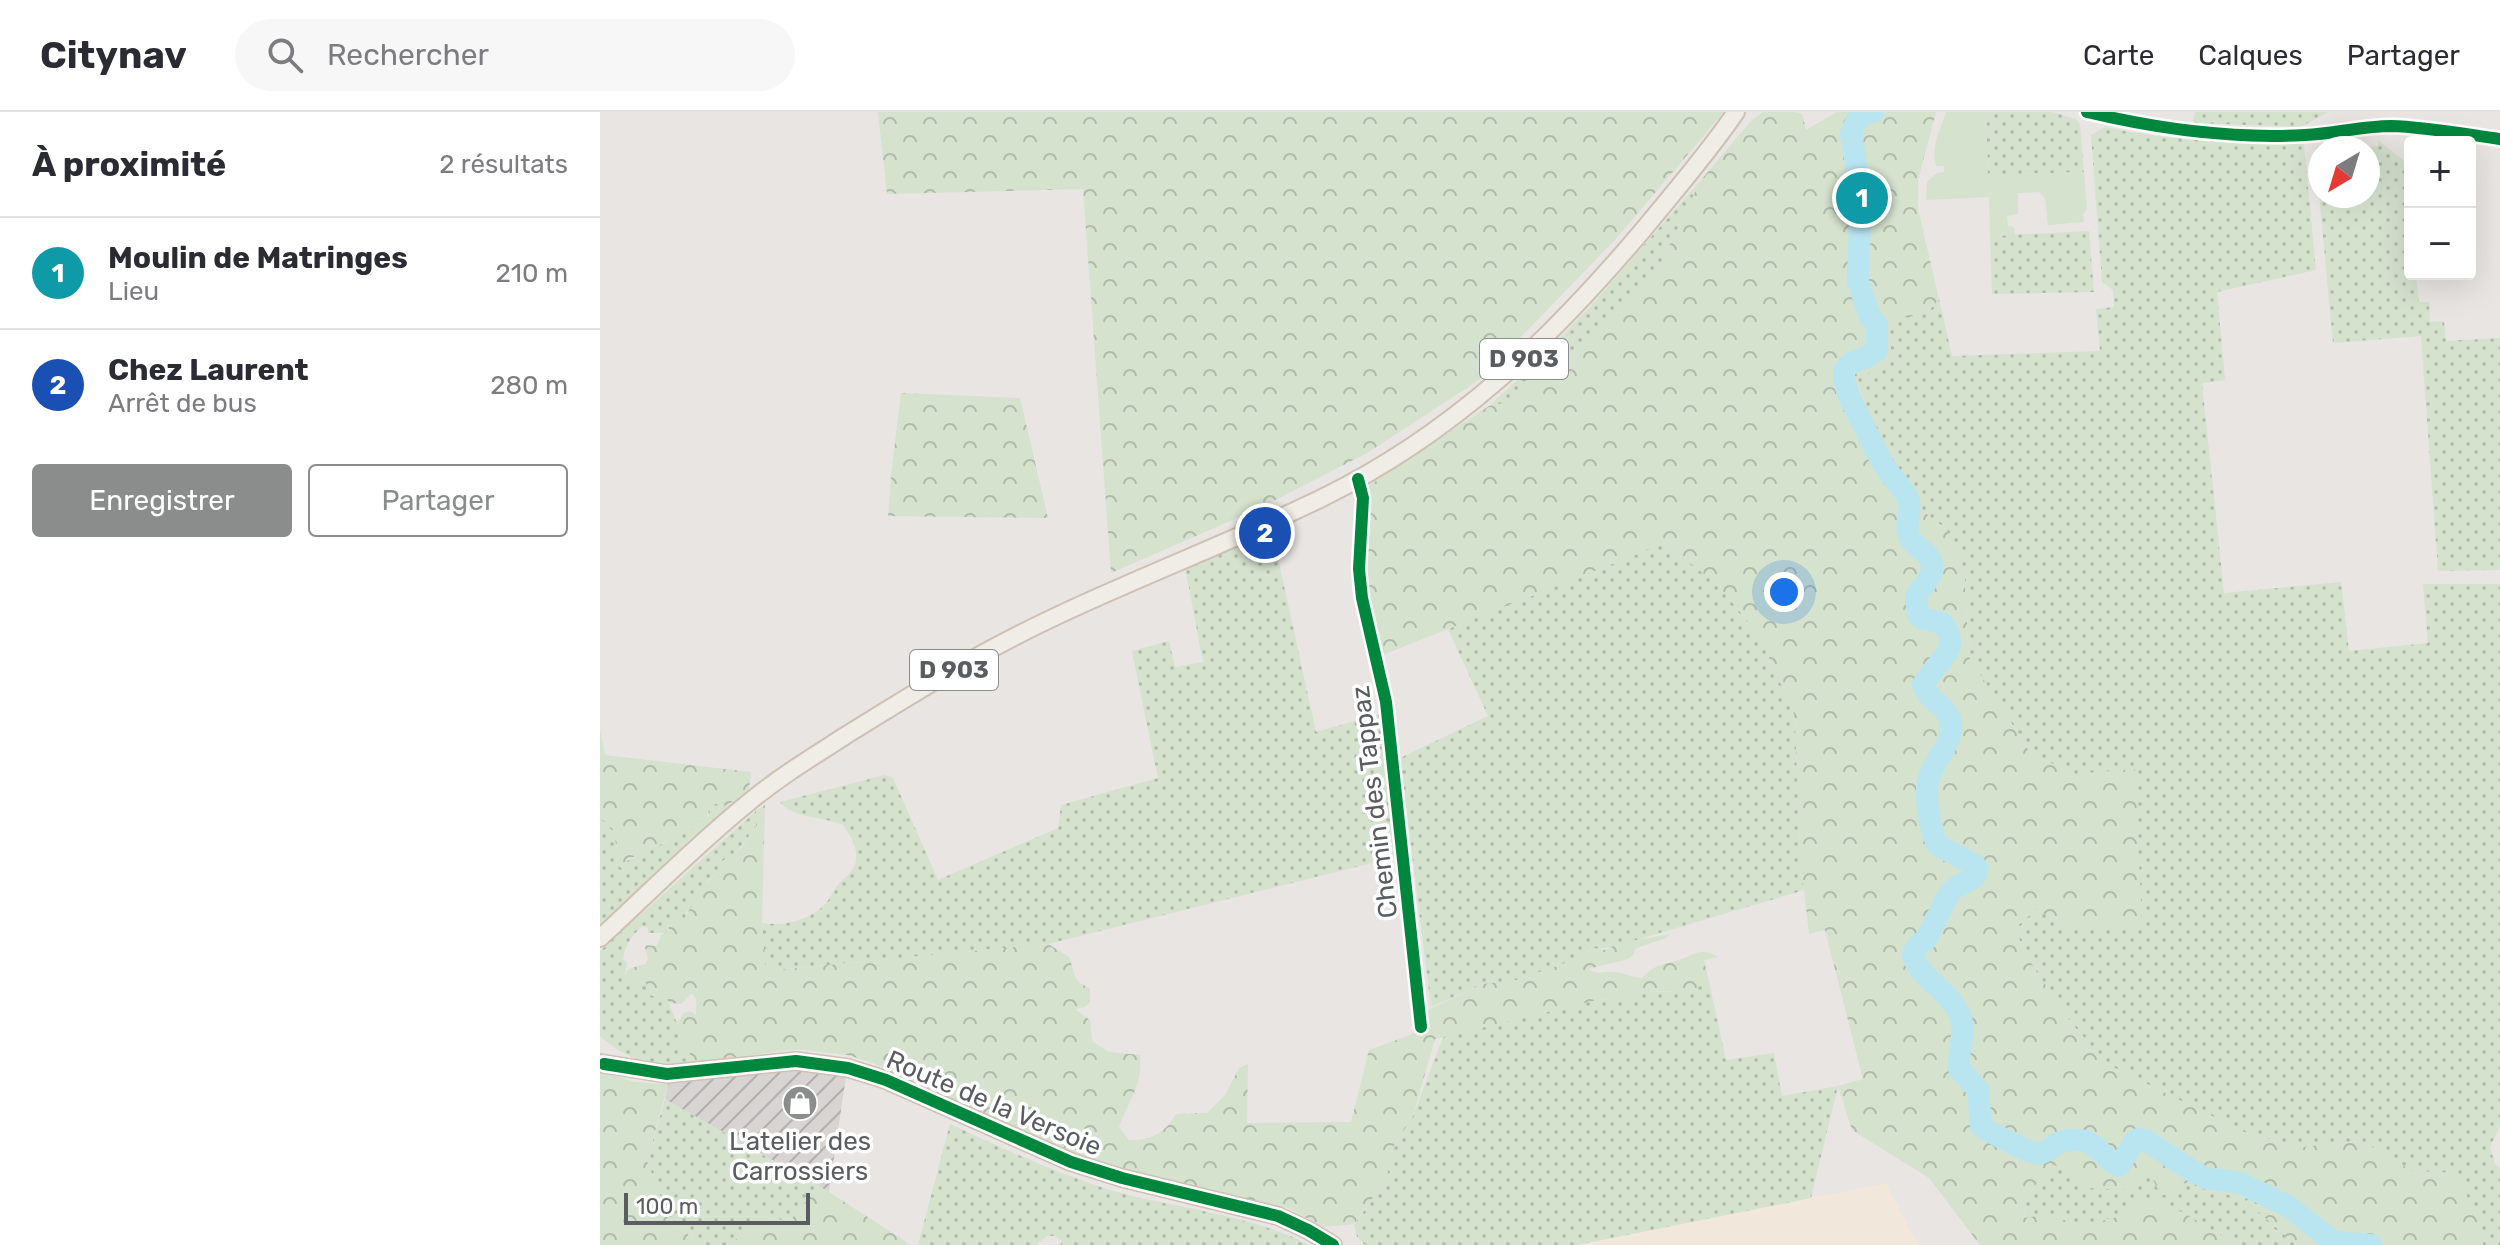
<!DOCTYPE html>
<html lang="fr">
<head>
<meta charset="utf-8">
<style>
  :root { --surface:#fff; --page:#f7f7f7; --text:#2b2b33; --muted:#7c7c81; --line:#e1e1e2; --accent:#8b8d8d }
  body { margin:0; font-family:Rubik,sans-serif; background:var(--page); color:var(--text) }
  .controls { position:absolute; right:24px; top:24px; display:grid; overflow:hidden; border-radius:8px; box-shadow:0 8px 32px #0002 }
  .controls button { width:72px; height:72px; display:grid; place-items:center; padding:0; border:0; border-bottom:2px solid var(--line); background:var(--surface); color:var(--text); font:40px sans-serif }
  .compass { position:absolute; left:1708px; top:24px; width:72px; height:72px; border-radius:50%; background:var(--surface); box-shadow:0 8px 32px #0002; rotate:218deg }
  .scale { position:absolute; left:24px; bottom:20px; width:186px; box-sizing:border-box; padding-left:8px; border:4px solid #595d5f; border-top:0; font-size:22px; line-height:28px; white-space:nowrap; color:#595d5f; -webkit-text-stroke:6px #fff; paint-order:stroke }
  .you { position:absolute; left:1184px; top:480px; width:28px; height:28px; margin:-20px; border:6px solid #fff; border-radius:50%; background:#1a73e8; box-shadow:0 0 0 12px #1a73e833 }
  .badge { display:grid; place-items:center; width:52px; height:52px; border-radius:50%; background:var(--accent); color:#fff; font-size:26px; font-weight:700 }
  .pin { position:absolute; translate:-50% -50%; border:4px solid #fff; box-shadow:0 2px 8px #0006 }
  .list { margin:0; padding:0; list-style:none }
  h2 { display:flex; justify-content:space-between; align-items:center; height:104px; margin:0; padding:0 32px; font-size:34px }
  h2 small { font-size:26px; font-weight:400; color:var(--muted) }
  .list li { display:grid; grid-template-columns:52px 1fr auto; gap:24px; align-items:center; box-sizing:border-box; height:112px; padding:0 32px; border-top:2px solid var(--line) }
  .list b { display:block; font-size:30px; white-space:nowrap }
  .list p { margin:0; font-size:26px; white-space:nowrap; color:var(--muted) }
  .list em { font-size:26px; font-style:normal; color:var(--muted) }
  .actions { display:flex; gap:16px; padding:24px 32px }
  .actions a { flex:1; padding:18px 0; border:2px solid var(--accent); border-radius:8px; text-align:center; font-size:28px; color:var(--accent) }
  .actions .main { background:var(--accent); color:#fff }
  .icon { flex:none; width:44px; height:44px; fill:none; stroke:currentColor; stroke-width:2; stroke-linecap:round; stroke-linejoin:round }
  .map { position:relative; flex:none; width:1900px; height:1133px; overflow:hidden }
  header { display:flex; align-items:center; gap:48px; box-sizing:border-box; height:112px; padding:0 40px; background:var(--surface); border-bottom:2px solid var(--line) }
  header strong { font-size:38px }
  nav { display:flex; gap:44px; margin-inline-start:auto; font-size:28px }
  .search { width:560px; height:72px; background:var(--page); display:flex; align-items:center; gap:20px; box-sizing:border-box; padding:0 28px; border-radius:44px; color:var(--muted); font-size:30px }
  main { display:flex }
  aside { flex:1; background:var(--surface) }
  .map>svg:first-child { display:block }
  .commercial { fill:#f1e7db }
  .industrial { fill:url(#industrial-furrows) }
  .grass { fill:url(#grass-dots); fill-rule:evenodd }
  .forest { fill:url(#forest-crowns) }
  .green { fill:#d5e2ce }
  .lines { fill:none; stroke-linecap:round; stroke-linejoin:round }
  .river { stroke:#b9e5f0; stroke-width:22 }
  .minor-casing { stroke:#c4c3c2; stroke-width:16 }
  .major-casing { stroke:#cec0b2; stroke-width:20 }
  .minor { stroke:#fcfbfb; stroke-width:12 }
  .major { stroke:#f0ece6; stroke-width:16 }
  .cycleway-casing { stroke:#fff; stroke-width:17 }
  .cycleway { stroke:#00873e; stroke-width:12 }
  .labels { text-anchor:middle; stroke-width:7; stroke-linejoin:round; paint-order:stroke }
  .shield { fill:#fff; stroke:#8b8e8f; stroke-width:2 }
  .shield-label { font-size:24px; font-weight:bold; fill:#595d5f }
  .street-label { font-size:26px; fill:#595d5f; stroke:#fff }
  .poi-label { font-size:26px; fill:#595d5f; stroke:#fff }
</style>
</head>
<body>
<header>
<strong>Citynav</strong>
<div class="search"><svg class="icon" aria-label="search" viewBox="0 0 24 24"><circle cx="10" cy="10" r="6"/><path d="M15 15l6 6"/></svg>Rechercher</div>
<nav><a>Carte</a><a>Calques</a><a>Partager</a></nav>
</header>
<main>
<aside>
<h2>À proximité<small>2 résultats</small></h2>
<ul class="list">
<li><span class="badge" style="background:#0f9aa8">1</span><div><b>Moulin de Matringes</b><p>Lieu</p></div><em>210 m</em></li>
<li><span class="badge" style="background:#1a4fb4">2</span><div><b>Chez Laurent</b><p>Arrêt de bus</p></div><em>280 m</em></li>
</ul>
<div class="actions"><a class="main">Enregistrer</a><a>Partager</a></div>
</aside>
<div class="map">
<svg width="1900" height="1133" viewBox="0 0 1900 1133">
  <defs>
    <pattern id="industrial-furrows" width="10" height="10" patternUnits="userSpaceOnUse" patternTransform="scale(2)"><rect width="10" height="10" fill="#d8d4d2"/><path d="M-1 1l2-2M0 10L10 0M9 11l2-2" fill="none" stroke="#b2afae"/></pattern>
    <pattern id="grass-dots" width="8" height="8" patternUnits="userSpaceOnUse" patternTransform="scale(2)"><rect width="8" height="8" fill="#d5e2ce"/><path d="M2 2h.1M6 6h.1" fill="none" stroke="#b0baaa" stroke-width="1.8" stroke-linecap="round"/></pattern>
    <pattern id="forest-crowns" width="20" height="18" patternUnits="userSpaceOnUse" patternTransform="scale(2)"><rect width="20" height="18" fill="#d5e2ce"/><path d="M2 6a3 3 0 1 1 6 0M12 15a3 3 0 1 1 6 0" fill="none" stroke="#b0baaa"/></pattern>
  </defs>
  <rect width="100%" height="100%" fill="#e8e5e2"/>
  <!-- commercial -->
  <polygon class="commercial" points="1286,1071 1318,1133 977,1133"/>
  <!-- industrial -->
  <polygon class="industrial" points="192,957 246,964 229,1080 65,987 68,972"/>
  <!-- grass -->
  <g class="grass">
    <polygon points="1386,0 1452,0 1476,7 1480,13 1484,60 1388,63"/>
    <polygon points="1595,0 1728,0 1701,15 1593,11"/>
    <path d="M1505,15c66,14 131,16 199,17l12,126 -99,22 8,88 -23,3 22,210 117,-11 8,69 79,-8 -5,-59h77v542l-10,21 5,17 5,4v77h-17l-6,-28 -22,-44 -42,-2 -51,-30 -61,6 -55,-14 -138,-68 -36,-41 -38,-56 -20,-39 23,-21 27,19 70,-157 -59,4 -44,-20 -62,-97 -5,-88 -18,-40 -22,-17 -39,-54 -29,-79 32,-16 4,-12 -9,-23 5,-9 38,-5 13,-15 13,57 148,-5 -4,-42 18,-2 -1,-17 -11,-8 -11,-147z"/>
    <path d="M1778,28l30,24 2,110h6l3,28h10l1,20 14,-1 2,20 54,-3v232l-62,1 -17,-235 -88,7 -18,-192c7,-13 12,-7 24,-6 7,0 14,-2 21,-2l5,4 13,-1zM1720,36h48v48h-48z"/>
    <polygon points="1101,68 1058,157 1019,203 910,290 889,294 940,247 988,197"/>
    <polygon points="1489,119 1494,180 1392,182 1390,124"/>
    <path d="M672,419l44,201 67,-19 13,144 -348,87 -283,27 -3,-48c22,4 50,-3 65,-21 4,-5 6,-11 10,-16 7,-9 18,-14 19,-26 2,-13 -6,-25 -13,-35 -20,-9 -49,-6 -63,-23l105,-27 8,3 45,102 120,-52 3,-23 97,-27 -26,-127 37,-10 6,26 28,-5 -18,-95z"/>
    <path d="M1065,431l53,42 41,50 36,80 5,139 4,36 -171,51c-15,3 -28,10 -42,7l-8,9 -66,23 -34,4 -52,23 -31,-249 88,-42 -40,-87z"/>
    <polygon points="142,689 0,815 0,705 16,719 17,753 36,745 46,735 58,734 109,704 108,695 112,691 125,694"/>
    <path d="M156,699v16l-5,3 -2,7 -30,35 -12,9 -8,19 -13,12 -1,8 -17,5 1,3 -3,5h-18v-5l-5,-2c-10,7 -19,22 -20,33l4,4 -2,14 10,6 8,-2 23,16 11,26 4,21 8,7 4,12c-39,4 -63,-1 -93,-27v-85z"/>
    <polygon points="1109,870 1126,948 1174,941 1182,984 1238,974 1211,1086 977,1133 765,1133 757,1125 754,1113 787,1066 790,1040 813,1004 843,925 997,888 1027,886 1047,879 1070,880"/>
    <polygon points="65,987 218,1074 189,1110 166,1104 151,1119 126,1133 98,1133 66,1099 47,1049"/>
    <path d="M350,1012c56,26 112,52 171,69 60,16 134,23 188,52h-249l2,-4 -7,-5h-8l-11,9h-118z"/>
    <polygon points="1453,1052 1490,1076 1551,1063 1645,1087 1696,1133 1637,1133 1584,1101 1526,1103 1480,1114 1449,1102 1424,1107 1427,1083"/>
  </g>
  <!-- forest -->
  <g class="forest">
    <polygon points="278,0 1124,0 1014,129 879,268 767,341 660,396 511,461 483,77 287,82"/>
    <polygon points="1163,0 1195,0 1202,2 1206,18 1237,0 1336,0 1318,68 1318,97 1339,187 1326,202 1288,208 1283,216 1292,239 1288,251 1256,268 1285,346 1324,400 1346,417 1364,457 1369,545 1431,642 1475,662 1535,657 1542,815 1464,815 1437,797 1414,817 1434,856 1472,912 1509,953 1646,1021 1701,1035 1762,1029 1813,1059 1856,1061 1877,1105 1883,1133 1696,1133 1644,1087 1583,1071 1576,1083 1561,1083 1551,1064 1530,1078 1490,1076 1453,1052 1427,1083 1424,1106 1449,1102 1480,1114 1526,1103 1544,1085 1584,1101 1637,1133 1380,1133 1329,1066 1252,1018 1238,974 1263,967 1225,818 1209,822 1200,742 1195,604 1159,523 1118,473 1065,431 780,544 773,518 765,454 768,374 889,294 910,290 1019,203 1058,157 1101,68 1151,9"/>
    <polygon points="301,281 420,286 448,406 288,404 291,364"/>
    <polygon points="0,618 5,643 151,660 149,678 142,689 132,690 125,694 112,691 108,695 107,707 101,709 98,716 81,721 79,727 75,729 67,728 58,734 46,735 44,742 27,747 23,757 17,753 15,719 0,705"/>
    <path d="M165,693l-3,118 4,48 282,-27 21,13c7,17 2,24 21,31v14l-5,5 -10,2 15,11 2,21 17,11 31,3c3,30 -11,45 -21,72l10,13c22,1 36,-7 47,-26l31,-1 18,-18 14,-27 9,-4 -1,59 104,-1 18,-72 49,-18 -3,-16 68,-32 34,-4 66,-23 9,-9 13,2 15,-7 50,-9 -6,5 -28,9 -3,7 -5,4 -40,10c10,7 16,2 27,3 10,1 17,6 27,6 13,-13 17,-13 34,-17 16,-5 24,-15 42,-4l-14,3 5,22 -22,10 -40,-1 -20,7 -30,2 -162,39 -22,77 -23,36 -3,26 -33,46 -31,3 -35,-19 -152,-34 -53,-16 -210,-95 -26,-8 -49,-6 -105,14 -4,-12 -7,-2 -5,-26 7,-10 6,-2 6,4v-16l-4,-6 -11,11 -12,-1 -3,-6 -14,-1 -5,-4 -1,-9 -18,-1 -3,-5 3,-8 17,-5 3,-5 -3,-11 1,-3 11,1 4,-11 5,-2 3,-4 -1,-5 17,-4c2,-14 13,-13 16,-33l18,-15c0,-13 7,-12 16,-19 7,-5 14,-15 16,-23l5,-3v-16z"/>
    <polygon points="0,959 34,970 68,972 47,1049 66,1099 98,1133 0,1133"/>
    <polygon points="218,1074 229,1080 311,1133 126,1133 151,1119 166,1104 189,1110"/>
  </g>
  <!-- green -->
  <path class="green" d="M1346,0h40l2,63 96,-3 3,37 -4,5 1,8 -36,3 -3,-27 -6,-6 -21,1v21l-11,2 1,10 6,1 1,8 -25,1 -1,-39 -63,3 1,-18 10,-9 7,-1v-6h-7c-8,-17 4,-37 9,-54z"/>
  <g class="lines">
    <!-- river -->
    <path class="river" d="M1273,0l-7,1 -9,7 -6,13 10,64 -3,84 11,34 8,10v25c-9,10 -24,8 -31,18 -8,11 9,41 15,52 9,18 17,38 29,54 6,9 15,16 18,25 5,12 -4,26 1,37 5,13 26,17 23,34 -1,10 -11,17 -16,26l2,19 4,3 20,5c23,26 -9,41 -19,62 5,15 22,20 27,34 6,21 -15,40 -21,58 -6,20 1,49 8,68l38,20 2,4 -3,9 -18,9 -8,8 -22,45 -7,4 -6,10c5,25 38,36 48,64 5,18 -4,33 -2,50l19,22 3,36c4,4 51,28 56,28 16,-1 17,-19 47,-13 15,3 21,20 35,25l15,-24 4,-3 9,2 47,31 12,6 34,5 48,23 42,33 7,3 34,3"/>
    <defs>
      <g id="minor">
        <path d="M1487,0c71,17 146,27 218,23 29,-1 57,-9 86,-9 36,1 73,8 109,13"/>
        <polyline points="758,367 763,386 759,457 762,486 786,590 821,915"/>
      </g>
      <g id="major">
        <path d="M0,826c49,-45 96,-93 148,-135 31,-26 66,-47 100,-69 39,-24 77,-48 116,-70 115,-66 239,-108 358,-166 132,-65 227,-157 321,-268 32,-39 65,-77 93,-118"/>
        <polyline points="0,951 67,962 196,949 248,956 286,968 471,1050 522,1066 678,1104 708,1118 733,1133"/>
      </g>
    </defs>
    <!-- minor casing -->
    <use href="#minor" class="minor-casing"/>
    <!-- major casing -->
    <use href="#major" class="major-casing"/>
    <!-- minor -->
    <use href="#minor" class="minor"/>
    <!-- major -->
    <use href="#major" class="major"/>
    <defs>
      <g id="cycleway">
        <path d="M1487,0c71,17 146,27 218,23 29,-1 57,-9 86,-9 36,1 73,8 109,13"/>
        <polyline points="758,367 763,386 759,457 762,486 786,590 821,915"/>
        <polyline points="4,952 67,962 196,949 248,956 286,968 471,1050 522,1066 678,1104 708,1118 733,1133"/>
      </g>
    </defs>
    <!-- cycleway casing -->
    <use href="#cycleway" class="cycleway-casing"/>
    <!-- cycleway -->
    <use href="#cycleway" class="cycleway"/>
  </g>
  <!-- icons -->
  <defs>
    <symbol id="shop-disc" viewBox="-11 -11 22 22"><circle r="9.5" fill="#8b8d8d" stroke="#fff"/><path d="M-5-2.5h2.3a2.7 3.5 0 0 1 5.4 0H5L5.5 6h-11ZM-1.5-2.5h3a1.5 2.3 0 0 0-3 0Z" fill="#fff"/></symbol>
  </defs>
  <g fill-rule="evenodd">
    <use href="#shop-disc" x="180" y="971" width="40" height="40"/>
  </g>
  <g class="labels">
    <!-- shield labels -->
    <g class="shield">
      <rect x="880" y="227" width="88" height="40" rx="6"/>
      <rect x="310" y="538" width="88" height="40" rx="6"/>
    </g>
    <g class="shield-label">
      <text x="924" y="255">D 903</text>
      <text x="354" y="566">D 903</text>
    </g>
    <!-- street labels -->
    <g class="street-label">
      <text transform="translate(774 690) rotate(-97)" y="9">Chemin des Tappaz</text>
      <text transform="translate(394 991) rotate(23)" y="9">Route de la Versoie</text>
    </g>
    <!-- poi labels -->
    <g class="poi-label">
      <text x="200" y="1038">L'atelier des<tspan x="200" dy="30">Carrossiers</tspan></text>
    </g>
  </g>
</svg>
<div class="controls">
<button>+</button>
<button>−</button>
</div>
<svg class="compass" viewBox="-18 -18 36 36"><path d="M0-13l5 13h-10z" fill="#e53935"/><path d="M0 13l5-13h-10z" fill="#7c7c81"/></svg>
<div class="scale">100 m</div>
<div class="you"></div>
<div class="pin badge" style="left:1262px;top:86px;background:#0f9aa8">1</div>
<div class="pin badge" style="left:665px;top:421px;background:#1a4fb4">2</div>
</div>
</main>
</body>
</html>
